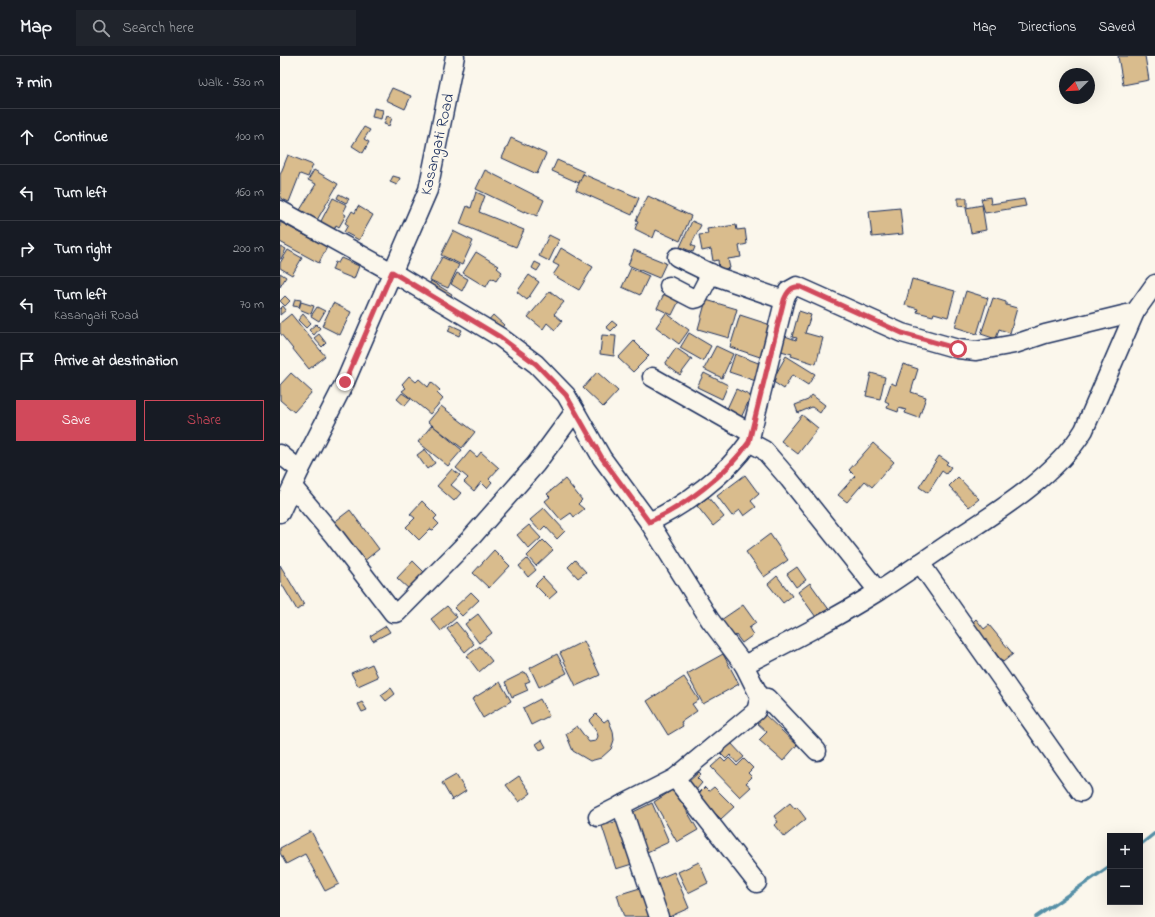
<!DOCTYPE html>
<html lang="en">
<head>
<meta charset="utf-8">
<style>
  :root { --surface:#171b24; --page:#20242c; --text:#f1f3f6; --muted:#9ea1a6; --line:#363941; --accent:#d1495b }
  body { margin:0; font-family:"Indie Flower",sans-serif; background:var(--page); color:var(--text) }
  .controls { position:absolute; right:12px; bottom:12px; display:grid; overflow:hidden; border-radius:0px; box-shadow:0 4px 16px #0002 }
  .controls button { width:36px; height:36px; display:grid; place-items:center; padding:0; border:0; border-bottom:1px solid var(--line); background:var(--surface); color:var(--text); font:20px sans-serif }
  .compass { position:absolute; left:779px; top:12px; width:36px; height:36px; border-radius:50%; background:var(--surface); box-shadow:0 4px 16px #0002; rotate:246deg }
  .stop { position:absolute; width:12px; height:12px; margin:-9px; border:3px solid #d1495b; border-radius:50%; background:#fff }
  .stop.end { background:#d1495b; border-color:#fff; box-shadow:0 1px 4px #0008 }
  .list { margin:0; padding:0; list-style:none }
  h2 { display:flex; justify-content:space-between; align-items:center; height:52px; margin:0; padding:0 16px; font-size:17px }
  h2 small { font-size:13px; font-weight:400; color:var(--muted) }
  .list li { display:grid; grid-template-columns:26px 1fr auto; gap:12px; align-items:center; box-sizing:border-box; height:56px; padding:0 16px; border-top:1px solid var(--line) }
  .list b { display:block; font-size:15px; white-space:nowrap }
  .list p { margin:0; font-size:13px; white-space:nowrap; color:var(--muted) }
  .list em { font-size:13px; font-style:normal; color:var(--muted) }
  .actions { display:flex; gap:8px; padding:12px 16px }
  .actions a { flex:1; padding:9px 0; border:1px solid var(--accent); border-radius:0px; text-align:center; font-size:14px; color:var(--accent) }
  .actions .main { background:var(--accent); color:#fff }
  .icon { flex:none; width:22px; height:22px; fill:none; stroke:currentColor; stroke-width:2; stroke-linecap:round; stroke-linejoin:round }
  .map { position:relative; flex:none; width:875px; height:861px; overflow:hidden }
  header { display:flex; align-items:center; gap:24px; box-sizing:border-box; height:56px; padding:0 20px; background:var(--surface); border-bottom:1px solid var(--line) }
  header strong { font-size:19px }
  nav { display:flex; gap:22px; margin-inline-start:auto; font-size:14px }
  .search { width:280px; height:36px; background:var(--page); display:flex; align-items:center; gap:10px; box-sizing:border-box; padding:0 14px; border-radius:0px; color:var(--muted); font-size:15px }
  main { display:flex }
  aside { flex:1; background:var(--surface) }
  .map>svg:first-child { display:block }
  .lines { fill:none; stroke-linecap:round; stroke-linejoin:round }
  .stream { stroke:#5790a7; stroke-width:3.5 }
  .building { fill:#d9bc8d; stroke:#1b2f5e }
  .minor-casing { stroke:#1b2f5e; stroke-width:21 }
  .minor { stroke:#fbf7ec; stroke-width:18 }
  .route { stroke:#d1495b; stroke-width:5 }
  .labels { text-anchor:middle; stroke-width:4; stroke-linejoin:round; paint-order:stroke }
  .street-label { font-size:16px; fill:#1b2f5e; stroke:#fbf7ec }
</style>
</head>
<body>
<header>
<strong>Map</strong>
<div class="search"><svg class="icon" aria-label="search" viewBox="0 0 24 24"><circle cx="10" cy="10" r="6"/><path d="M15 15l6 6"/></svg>Search here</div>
<nav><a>Map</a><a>Directions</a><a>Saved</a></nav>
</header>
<main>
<aside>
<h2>7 min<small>Walk · 530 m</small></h2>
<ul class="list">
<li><svg class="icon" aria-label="ahead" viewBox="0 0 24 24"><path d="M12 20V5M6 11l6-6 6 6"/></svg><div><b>Continue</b></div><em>100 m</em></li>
<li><svg class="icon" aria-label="left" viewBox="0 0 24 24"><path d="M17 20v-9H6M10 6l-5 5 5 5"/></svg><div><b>Turn left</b></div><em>160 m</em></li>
<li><svg class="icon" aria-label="right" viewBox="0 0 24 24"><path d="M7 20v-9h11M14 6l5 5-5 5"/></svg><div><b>Turn right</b></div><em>200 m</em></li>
<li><svg class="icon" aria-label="left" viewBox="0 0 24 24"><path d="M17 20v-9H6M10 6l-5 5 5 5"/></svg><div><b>Turn left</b><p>Kasangati Road</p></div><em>70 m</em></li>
<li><svg class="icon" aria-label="arrive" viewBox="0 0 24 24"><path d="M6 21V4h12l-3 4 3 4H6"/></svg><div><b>Arrive at destination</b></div></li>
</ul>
<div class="actions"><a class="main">Save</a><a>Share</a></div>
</aside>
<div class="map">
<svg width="875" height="861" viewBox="0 0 875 861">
  <rect width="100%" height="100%" fill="#fbf7ec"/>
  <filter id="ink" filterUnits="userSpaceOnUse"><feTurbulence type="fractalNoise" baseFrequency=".025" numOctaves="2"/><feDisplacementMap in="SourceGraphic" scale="8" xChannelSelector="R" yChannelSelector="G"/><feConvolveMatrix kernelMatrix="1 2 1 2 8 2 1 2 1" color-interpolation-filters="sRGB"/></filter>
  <g filter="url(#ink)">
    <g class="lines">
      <!-- stream -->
      <g class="stream">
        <polyline points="860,789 875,777"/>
        <polyline points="756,861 830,810"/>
      </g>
    </g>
    <!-- building -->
    <g class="building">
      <polygon points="838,0 865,0 869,24 843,29"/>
      <polygon points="112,32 131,40 125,53 106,44"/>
      <polygon points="94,52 103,54 101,63 92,61"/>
      <polygon points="107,60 112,62 109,70 104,68"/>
      <polygon points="84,71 90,74 84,83 89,86 83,97 72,90"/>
      <polygon points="231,82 266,98 257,118 222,102"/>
      <polygon points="8,99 33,109 28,121 20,118 9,146 0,142 0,119"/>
      <polygon points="277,104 304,116 299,127 272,115"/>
      <polygon points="34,114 58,128 37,164 20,154 36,128 28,124"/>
      <polygon points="205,114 264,144 257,160 245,155 244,156 196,133"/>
      <polygon points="303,118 359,142 352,159 296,134"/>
      <polygon points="113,120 120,122 117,129 110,126"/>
      <polygon points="196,136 205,140 199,156 244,174 236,191 180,168 187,150 191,152"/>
      <polygon points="59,138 69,143 66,147 57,142"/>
      <polygon points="368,140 411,160 400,185 376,174 373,182 355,173 358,165 356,164"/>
      <polygon points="710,141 711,148 744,143 746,150 705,157 701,143"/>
      <polygon points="53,142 67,149 63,157 66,159 59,171 56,169 53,177 39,169"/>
      <polygon points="678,142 687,142 687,151 678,150"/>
      <polygon points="702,149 706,174 691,177 686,152"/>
      <polygon points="78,150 93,159 79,184 64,176 68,169 65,167 72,155 75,157"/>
      <polygon points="620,152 623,178 592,181 589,155"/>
      <polygon points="412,165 421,169 411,189 415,191 413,196 400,191"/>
      <polygon points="0,166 47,191 39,207 0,186"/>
      <polygon points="456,169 457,174 465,173 467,188 459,190 461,201 448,203 450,212 439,214 438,204 433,205 431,193 422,195 419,179 428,178 427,173"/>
      <polygon points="173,175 193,185 182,209 161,199"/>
      <polygon points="269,179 279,184 269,205 259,200"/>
      <polygon points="0,190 6,193 1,203 0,203"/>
      <polygon points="281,192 313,211 299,234 273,219 279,210 273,207"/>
      <polygon points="8,194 22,202 12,219 0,212 0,207"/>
      <polygon points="354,194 386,207 379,222 348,209"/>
      <polygon points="196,196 219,210 217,212 222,216 216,225 211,222 206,231 183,217"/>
      <polygon points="162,201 179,209 168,232 150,224"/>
      <polygon points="61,202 79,210 74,223 52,214 55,206 58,207"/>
      <polygon points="255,206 261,209 257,215 252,212"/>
      <polygon points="351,212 369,220 360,239 342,231"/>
      <polygon points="0,217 6,221 0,231"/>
      <polygon points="177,217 188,223 182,235 171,228"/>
      <polygon points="249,219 259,226 247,244 237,236"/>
      <polygon points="632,223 675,235 668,261 654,257 653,260 637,256 638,253 625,249"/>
      <polygon points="151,225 172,238 169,244 147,231"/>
      <polygon points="387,232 402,239 392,259 377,252"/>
      <polygon points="270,235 284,246 274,258 282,265 275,274 267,267 263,273 248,261"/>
      <polygon points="686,235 708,242 697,278 675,271"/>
      <polygon points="5,240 10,245 5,250 0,245"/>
      <polygon points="713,242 726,246 726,249 737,252 730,277 719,273 716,283 701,278"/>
      <polygon points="15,243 21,244 19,251 13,250"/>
      <polygon points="426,244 457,253 449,282 418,273"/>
      <polygon points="21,246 34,250 31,258 19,253"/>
      <polygon points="53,247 71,256 60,279 42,270"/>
      <polygon points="3,250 6,254 0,259 0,253"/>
      <polygon points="37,251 45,255 39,265 31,260"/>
      <polygon points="519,255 531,259 525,277 543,282 536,308 511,300 512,298 501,295 505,280 516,284 517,282 512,281"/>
      <polygon points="386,257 409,274 399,288 376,271"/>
      <polygon points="11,258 45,300 29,313 0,277 0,267"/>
      <polygon points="23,258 31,267 26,272 18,264"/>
      <polygon points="213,259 224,269 217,277 206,267"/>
      <polygon points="460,259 494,270 483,302 450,291"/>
      <polygon points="332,265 337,269 331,275 326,271"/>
      <polygon points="36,268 40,272 34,279 29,274"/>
      <polygon points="171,269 182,274 179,280 168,275"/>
      <polygon points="409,277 431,290 423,305 400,292"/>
      <polygon points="39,278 46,287 42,291 34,282"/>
      <polygon points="322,279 336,280 334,300 320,298"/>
      <polygon points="354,285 369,300 353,316 338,302"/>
      <polygon points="436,290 453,298 442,322 424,313"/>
      <polygon points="396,292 412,303 400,319 385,308"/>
      <polygon points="455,298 481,308 476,325 449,316"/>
      <polygon points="506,300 535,318 528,329 512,319 504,333 492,325"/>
      <polygon points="623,308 638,313 631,336 646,341 639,362 625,357 626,354 619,352 618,356 607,352 609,347 605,345 611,327 616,329"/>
      <polygon points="317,316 338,335 323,351 303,332"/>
      <polygon points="11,317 32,336 14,356 0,344 0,329"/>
      <polygon points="424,317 448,329 442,343 417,331"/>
      <polygon points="591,317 605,321 600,343 586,340"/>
      <polygon points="129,320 136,326 139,323 148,331 151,326 160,334 157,337 163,343 150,358 122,335 126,332 122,328"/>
      <polygon points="456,333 471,340 460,364 445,357"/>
      <polygon points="122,337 131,343 125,350 117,343"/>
      <polygon points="532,339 545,349 540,357 532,351 518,357 515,349 528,344"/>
      <polygon points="161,350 195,376 182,392 148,366"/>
      <polygon points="522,359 538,372 518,398 501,385"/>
      <polygon points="152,369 182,394 168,410 138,386"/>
      <polygon points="593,387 614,406 592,431 585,425 567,446 558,439 575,420 569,414"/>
      <polygon points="145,393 155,407 147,413 137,399"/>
      <polygon points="190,395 197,401 201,396 219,412 209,423 212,426 207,432 201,426 194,435 184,426 188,422 176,412"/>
      <polygon points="659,400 668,406 666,408 671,411 666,418 662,415 648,437 639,431"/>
      <polygon points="172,413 180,419 171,429 181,437 174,445 157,430"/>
      <polygon points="465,419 479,438 471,445 476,451 464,460 460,454 452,460 437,440"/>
      <polygon points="678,421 699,443 689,451 669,430"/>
      <polygon points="285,423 302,444 298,448 304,453 294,461 291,457 281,464 265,445 270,441 267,438"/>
      <polygon points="428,441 444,461 433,470 417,450"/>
      <polygon points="142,445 157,460 154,463 159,468 153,474 150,473 139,484 126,471 135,462 130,458"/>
      <polygon points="264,452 285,475 277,483 265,470 260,475 250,464"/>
      <polygon points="70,454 99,493 83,506 53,467"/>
      <polygon points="249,469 261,482 249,493 237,479"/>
      <polygon points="490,478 508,504 484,521 466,496"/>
      <polygon points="263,484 273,494 256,510 247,500"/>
      <polygon points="214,494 230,510 209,532 193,517"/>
      <polygon points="247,503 256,514 248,521 239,510"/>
      <polygon points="295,504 306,516 298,522 288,511"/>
      <polygon points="133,505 146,518 131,535 117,522"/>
      <polygon points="0,509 24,549 17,554 0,525"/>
      <polygon points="517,511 526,524 516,531 507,518"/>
      <polygon points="497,520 512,540 503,547 488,528"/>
      <polygon points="263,521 277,536 269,543 255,529"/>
      <polygon points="530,527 550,555 538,564 518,536"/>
      <polygon points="191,536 199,544 182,560 174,552"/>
      <polygon points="463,549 476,567 469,572 473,579 462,587 456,579 451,583 438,566"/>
      <polygon points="167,550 177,561 161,575 151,563"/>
      <polygon points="198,558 212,577 199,587 185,568"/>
      <polygon points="696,563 704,573 709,569 733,598 723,606 691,568"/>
      <polygon points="176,566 194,588 185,596 167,573"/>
      <polygon points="106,570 110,576 93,585 90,580"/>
      <polygon points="304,585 320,619 296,630 280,597"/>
      <polygon points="200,590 212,605 199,616 187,600"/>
      <polygon points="277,598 287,617 259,631 250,612"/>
      <polygon points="443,598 459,628 423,648 407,618"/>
      <polygon points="92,608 98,621 78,630 71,617"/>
      <polygon points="245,616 250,625 245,627 248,634 232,641 225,626"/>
      <polygon points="404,621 419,644 412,648 417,655 401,666 403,670 388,679 367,645"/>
      <polygon points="220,626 231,645 203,662 192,643"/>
      <polygon points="111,632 115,638 106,645 101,639"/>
      <polygon points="260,643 269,660 251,669 243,652"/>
      <polygon points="82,646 87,654 82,656 78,648"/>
      <polygon points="316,658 324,666 328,663 333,675 334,684 331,693 321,702 310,705 293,695 286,678 297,670 309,686 316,685 318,680 316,674 309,665"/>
      <polygon points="484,658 517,689 503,705 479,684 487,676 476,666"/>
      <polygon points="262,684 266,691 260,694 256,688"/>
      <polygon points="451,687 464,701 457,707 450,699 446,703 440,697"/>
      <polygon points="441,702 445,706 449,702 457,710 464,703 473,712 468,717 472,721 466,727 471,731 460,741 431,711"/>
      <polygon points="419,716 421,718 417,722 422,727 416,734 408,726"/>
      <polygon points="176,719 186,735 172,744 162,727"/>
      <polygon points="239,720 251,737 239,746 226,729"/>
      <polygon points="425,731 429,735 434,731 454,751 441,763 435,757 432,760 419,746 423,742 419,737"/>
      <polygon points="394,733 418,774 397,786 374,746"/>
      <polygon points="372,747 389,786 367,796 349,758"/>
      <polygon points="510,747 515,753 517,751 526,763 504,781 494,769 498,766 494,760"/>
      <polygon points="338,765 352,808 336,813 322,770"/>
      <polygon points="31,775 59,828 45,835 25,798 6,808 0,797 0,792"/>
      <polygon points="419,806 428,827 408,837 398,816"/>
      <polygon points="394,816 409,852 389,861 373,825"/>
      <polygon points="360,832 369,861 344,861 337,839"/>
    </g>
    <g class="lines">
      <defs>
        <g id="minor">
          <path d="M0,154l112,62 108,65 36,27 30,31 36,63 47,64 61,98 34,45c45,-23 90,-46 133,-73 28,-18 56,-38 83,-56 42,-27 98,-63 124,-106l51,-118 20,-28"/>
          <polyline points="397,201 438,221 504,244"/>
          <polyline points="389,230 414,243 418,242 431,217"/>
          <polyline points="372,321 471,377"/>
          <polyline points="469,386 484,394 509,423 598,535"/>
          <polyline points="0,398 20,414"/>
          <polyline points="13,431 54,480 113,557 117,557 190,483 256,408 295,355"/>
          <polyline points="0,457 20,414 65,326 148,134 175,0"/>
          <path d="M369,466c35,-16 78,-48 100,-80l36,-144 3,-7 9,-5 105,47 56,16 18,2 39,-7 30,-10 90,-22"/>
          <polyline points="640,507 801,736"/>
          <polyline points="480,641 487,642 537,695"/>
          <polyline points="395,722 477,827"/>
          <polyline points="341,749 379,861"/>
          <polyline points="318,761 395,722 476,655 480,641 464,609"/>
        </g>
      </defs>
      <!-- minor casing -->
      <use href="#minor" class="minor-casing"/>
      <!-- minor -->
      <use href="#minor" class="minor"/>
    </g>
  </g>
  <g class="lines" filter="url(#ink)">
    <!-- route -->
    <path class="route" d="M65,326l47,-110 108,65 36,27 30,31 36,63 47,64c36,-16 78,-48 100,-80l35,-142c3,-8 8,-15 17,-13l101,46 56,16"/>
  </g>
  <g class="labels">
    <!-- street labels -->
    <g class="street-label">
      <text transform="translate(156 88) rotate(-77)" y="6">Kasangati Road</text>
    </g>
  </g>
</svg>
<div class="controls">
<button>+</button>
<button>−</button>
</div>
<svg class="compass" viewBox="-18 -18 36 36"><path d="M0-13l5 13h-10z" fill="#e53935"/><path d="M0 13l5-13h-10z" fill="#9ea1a6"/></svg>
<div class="stop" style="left:678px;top:293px"></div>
<div class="stop end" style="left:65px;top:326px"></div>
</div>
</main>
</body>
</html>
